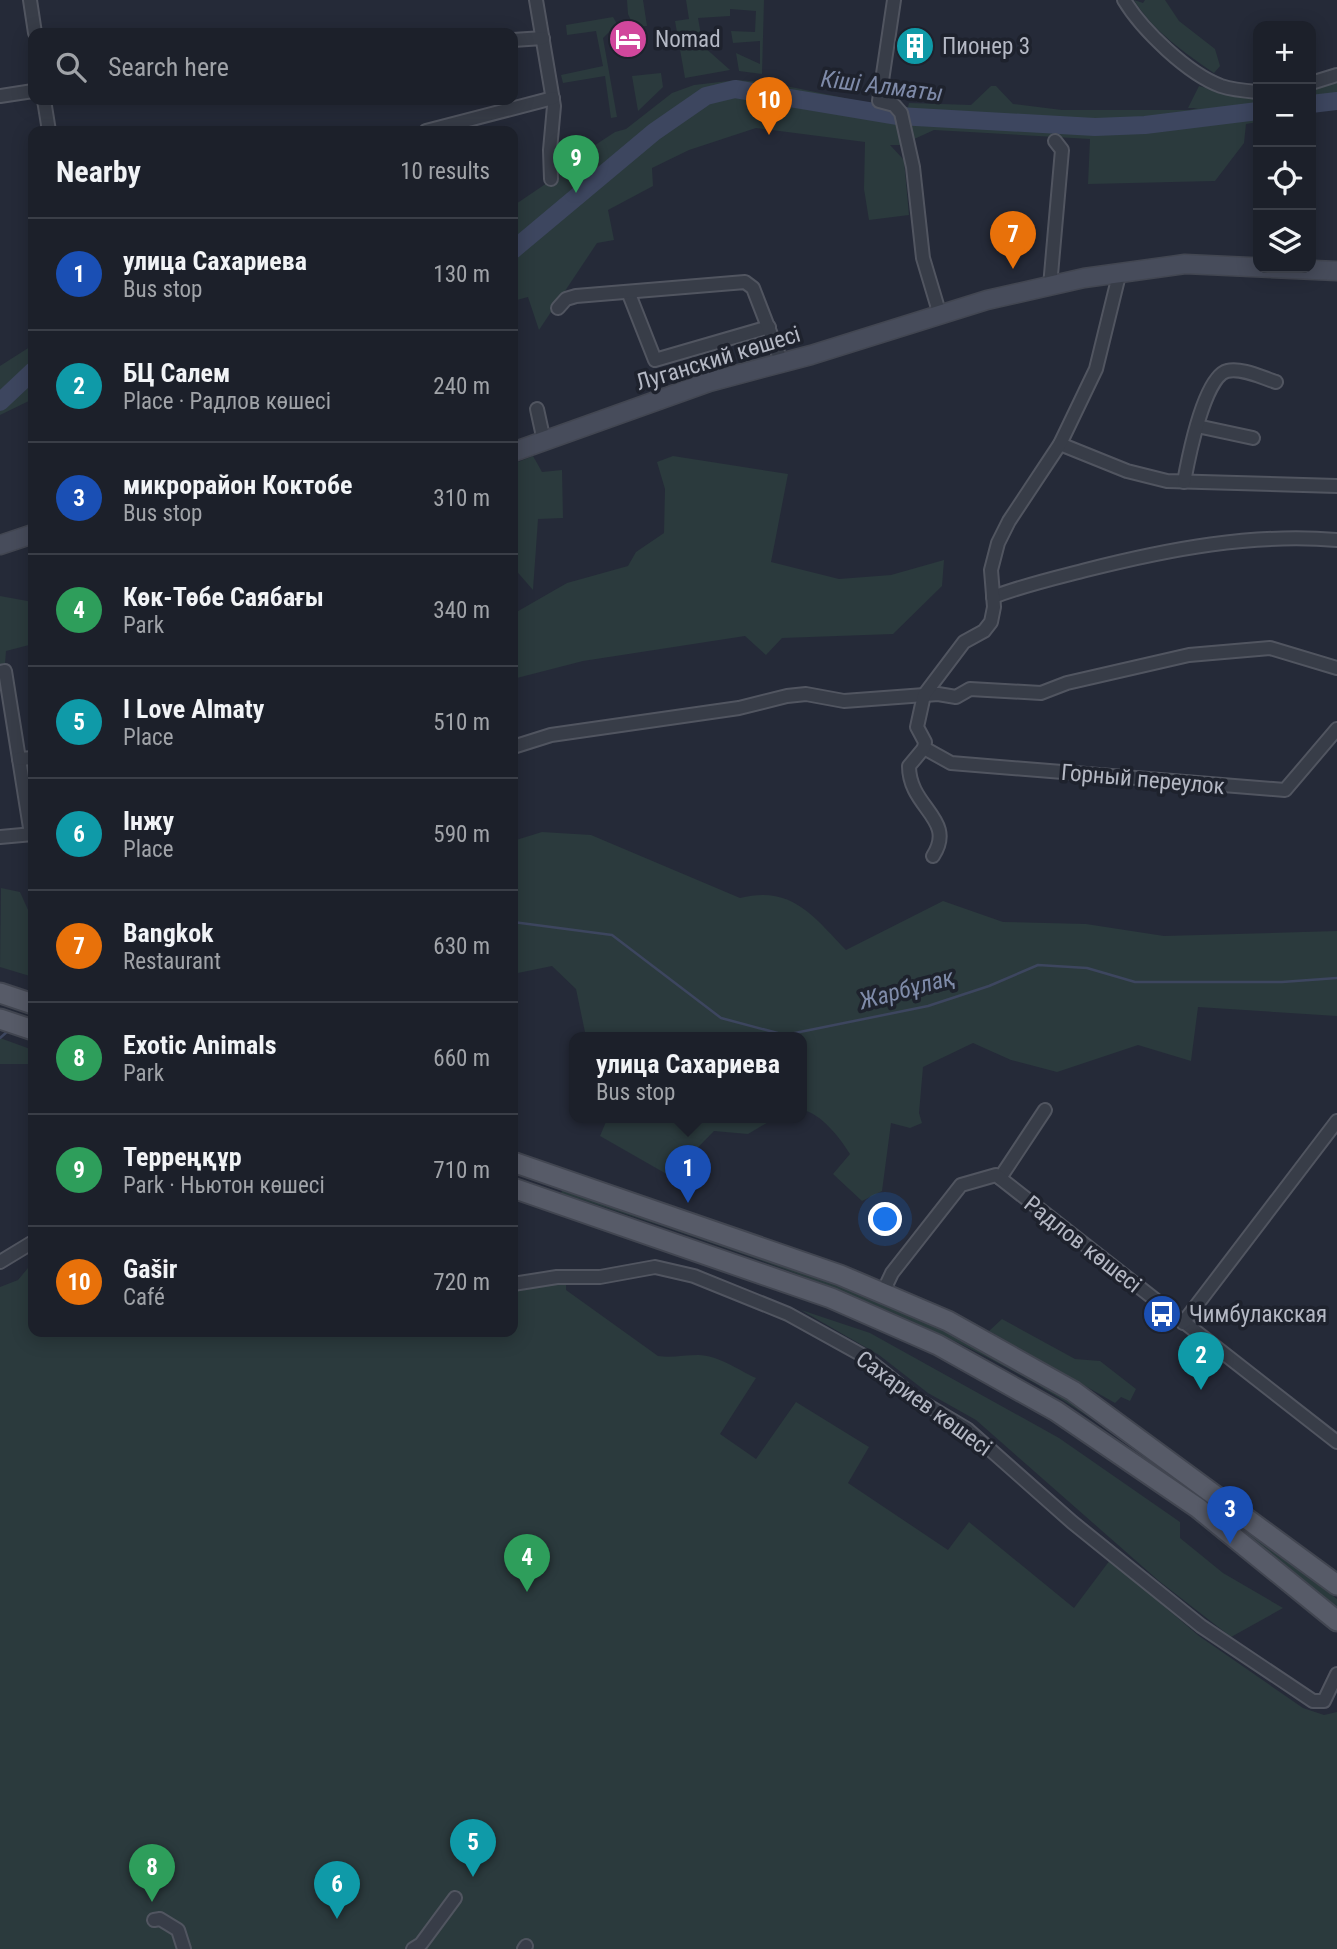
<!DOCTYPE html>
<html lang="en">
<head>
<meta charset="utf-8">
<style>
  :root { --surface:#1c202a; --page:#252832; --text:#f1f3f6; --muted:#a0a3a8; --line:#3a3e47; --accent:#1a73e8 }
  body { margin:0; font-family:"Roboto Condensed",sans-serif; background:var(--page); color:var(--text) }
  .controls { position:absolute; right:21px; top:21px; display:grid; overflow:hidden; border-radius:14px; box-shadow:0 4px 18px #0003 }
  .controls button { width:63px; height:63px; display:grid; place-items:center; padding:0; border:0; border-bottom:2px solid var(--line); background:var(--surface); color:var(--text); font:35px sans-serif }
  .you { position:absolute; left:886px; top:1220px; width:24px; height:24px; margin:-18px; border:5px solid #fff; border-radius:50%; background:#1a73e8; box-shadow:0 0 0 10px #1a73e833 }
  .badge { display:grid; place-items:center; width:46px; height:46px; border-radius:50%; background:var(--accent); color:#fff; font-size:23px; font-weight:700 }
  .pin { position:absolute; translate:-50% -58px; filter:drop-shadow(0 2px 4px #0008) }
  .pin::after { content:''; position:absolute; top:37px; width:24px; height:21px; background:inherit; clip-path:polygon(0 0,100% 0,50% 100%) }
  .popup { position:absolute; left:569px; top:1032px; width:238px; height:91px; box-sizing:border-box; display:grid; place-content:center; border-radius:14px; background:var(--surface); filter:drop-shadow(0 2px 5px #0005); font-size:23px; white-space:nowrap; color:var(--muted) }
  .popup b { font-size:26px; color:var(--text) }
  .popup::after { content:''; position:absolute; left:50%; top:100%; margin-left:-14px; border:14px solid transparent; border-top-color:var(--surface) }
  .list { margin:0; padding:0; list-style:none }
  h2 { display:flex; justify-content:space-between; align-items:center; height:91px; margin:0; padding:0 28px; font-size:30px }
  h2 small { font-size:23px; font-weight:400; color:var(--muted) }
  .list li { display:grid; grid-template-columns:46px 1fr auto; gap:21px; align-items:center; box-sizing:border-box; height:112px; padding:0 28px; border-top:2px solid var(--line) }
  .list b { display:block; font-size:26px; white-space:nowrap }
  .list p { margin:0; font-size:23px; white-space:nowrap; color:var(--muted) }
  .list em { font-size:23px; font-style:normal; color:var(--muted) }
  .icon { flex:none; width:38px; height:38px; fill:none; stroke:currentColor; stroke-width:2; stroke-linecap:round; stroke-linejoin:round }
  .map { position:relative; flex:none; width:1337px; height:1949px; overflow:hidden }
  .search { position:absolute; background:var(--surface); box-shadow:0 4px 18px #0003; left:28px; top:28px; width:490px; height:77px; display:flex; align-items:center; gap:18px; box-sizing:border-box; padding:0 24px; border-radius:14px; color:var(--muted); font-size:26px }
  .panel { position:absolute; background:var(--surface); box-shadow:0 4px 18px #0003; left:28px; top:126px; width:490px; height:1211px; border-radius:14px }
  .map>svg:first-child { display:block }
  .green { fill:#2b3a3d }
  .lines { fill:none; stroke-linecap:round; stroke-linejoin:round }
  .stream { stroke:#3d465f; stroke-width:2.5 }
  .river { stroke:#3d465f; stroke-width:18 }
  .street-casing { stroke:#515560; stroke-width:16 }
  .secondary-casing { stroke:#424651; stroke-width:21 }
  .primary-casing { stroke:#424651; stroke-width:23 }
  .street { stroke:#383d48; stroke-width:12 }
  .secondary { stroke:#474c5b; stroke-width:18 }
  .primary { stroke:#575b68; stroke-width:19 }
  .labels { text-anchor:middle; stroke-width:7; stroke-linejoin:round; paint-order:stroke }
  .poi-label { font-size:23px; fill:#b4b8c4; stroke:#1e222d; text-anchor:start }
  .street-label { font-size:23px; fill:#b4b8c4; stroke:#1e222d }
  .water-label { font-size:24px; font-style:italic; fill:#7f8ba9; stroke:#1e222d }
</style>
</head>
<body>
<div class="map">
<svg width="1337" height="1949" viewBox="0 0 1337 1949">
  <rect width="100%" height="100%" fill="#252a38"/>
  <!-- green -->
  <g class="green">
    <polygon points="627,0 643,0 647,26 634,27 628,14"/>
    <polygon points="686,0 764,0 762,74 739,71 736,53 760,64 760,41 733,43 731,31 755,32 756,11 730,9 730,16 698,18 703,46 730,70 685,78 675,21 689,19"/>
    <path d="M1134,0l9,3 2,-3h20l14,21 36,28 5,17 -6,7c-29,-20 -61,-42 -80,-73z"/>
    <polygon points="613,17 617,24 603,38 617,117 611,118 605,76 563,83 561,75 603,66 596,31 567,35 566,25"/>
    <polygon points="661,73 663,87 638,111 632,76"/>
    <polygon points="1337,77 1337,108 1311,113 1311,87"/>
    <path d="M737,80c58,3 113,24 171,27l1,-4 62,2 20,-19h5l17,18 49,6h127l9,-2h-10l11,-22 30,8 29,3v25l-12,2 -2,19 -29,38 -127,3 2,-45 -156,-9 -33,15h-11l14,15 5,55 -40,5 -5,-31 1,-47 -109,-14 -67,22 -37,18 1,18 -45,24 6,30 -17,3 -58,87 -11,-33 -15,4v-95l62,-42 2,-7 38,-25 11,-3 46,-36 22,-8z"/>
    <polygon points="33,345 33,399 0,415 0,366"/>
    <polygon points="533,456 542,472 562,470 563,518 538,519 533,590 513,567 513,464"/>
    <polygon points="673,456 788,474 771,562 839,579 891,575 944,560 942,586 893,634 782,638 766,655 745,636 583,661 513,679 513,614 567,583 628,566 636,552 664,533 665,489 657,462"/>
    <polygon points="0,596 33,602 33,644 6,651 5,664 0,665"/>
    <path d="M542,832l49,3 149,63c52,-13 73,18 106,52l97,-49 60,21 83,2 78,12 173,-5v85l-139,-9 -7,54 -53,-16 -81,27 -46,-12 -38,-17 -50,24 -4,46 3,10 -12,5 -19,-5 -9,68 -20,10 -29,-27 17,-20c-10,-16 -29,-41 -48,-44v-73h-216l-10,-48 -24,-23 -39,8v-133z"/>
    <polygon points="1,888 20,892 33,921 33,977 0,967"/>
    <polygon points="0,1038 33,1050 33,1064 0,1064"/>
    <polygon points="608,1117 777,1117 748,1134 714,1131 670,1176 600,1136"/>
    <path d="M563,1189l273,94 66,27 123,62 189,129 123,98v9c-101,-81 -201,-168 -315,-232 -144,-80 -304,-132 -461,-183z"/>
    <path d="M33,1262v70h480v-44l53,-5v7l92,66c14,2 26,-1 40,-1 20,0 40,15 58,23l-36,56 36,25 40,-57 73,45 -21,36 100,67 21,-28 105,86 36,-48 89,76 104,72 21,7 13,-3v237h-1337v-662l18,-7z"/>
    <polygon points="801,1310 870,1333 1059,1438 1180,1522 1180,1538 1223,1573 1283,1608 1231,1637 1159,1581 976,1420 928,1393 879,1355"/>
    <polygon points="1002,1319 1075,1359 1100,1361 1136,1389 1130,1401 1121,1397 1115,1403 989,1331"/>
  </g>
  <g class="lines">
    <!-- stream -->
    <g class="stream">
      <polyline points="513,922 612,935 721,1018 785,1035 928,1006 989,986 1038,965 1087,968 1135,982 1282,982 1337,978"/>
      <polyline points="0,1038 8,1031"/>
    </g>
    <!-- river -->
    <g class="river">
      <polyline points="1311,104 1337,101"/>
      <polyline points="513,250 654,132 706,96 735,89 898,116 1095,127 1145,125 1258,111"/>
      <polyline points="0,402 33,371"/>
    </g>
    <defs>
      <g id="street">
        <polyline points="30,0 35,33"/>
        <polyline points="536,0 554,106 550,150 551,179"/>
        <polyline points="894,0 879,101 894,105 901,113 913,167 923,258 940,315"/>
        <path d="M1124,0c18,30 64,74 97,86 12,4 25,5 37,6"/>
        <polyline points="513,40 543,38"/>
        <polyline points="1311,83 1337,75"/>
        <polyline points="0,96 33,91"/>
        <polyline points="44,100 49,131"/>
        <polyline points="426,131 553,98"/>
        <polyline points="1050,286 1062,150 1055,141"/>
        <polyline points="629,294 655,360 769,327"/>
        <polyline points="558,308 566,299 576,296 745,282 753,288 782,363"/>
        <polyline points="537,409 544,441"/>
        <polyline points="1197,426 1253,438"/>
        <polyline points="1060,444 1127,471 1167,481 1337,486"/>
        <path d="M1184,482c4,-22 20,-105 43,-111 14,-4 36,7 49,11"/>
        <path d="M993,597c31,-12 62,-19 93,-27 83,-21 166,-37 251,-30"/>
        <polyline points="0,672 5,671 31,834"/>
        <polyline points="513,747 551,735 739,708 787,696 806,694 844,701 938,694 956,697 970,689 1041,693 1067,683 1189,655 1270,648 1337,668"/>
        <polyline points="924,748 951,763 1285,790 1337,729"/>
        <polyline points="19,759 33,758"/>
        <polyline points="0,837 33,834"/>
        <path d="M933,856c24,-37 -24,-48 -24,-90l15,-18 1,-6 -8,-15 7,-32 40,-53 20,-11 7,-9 3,-15 -3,-37 7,-27 11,-22 51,-77 36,-75 24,-98"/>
        <polyline points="1000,1178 1045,1110"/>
        <polyline points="0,1262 33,1242"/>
        <polyline points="513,1284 557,1277 600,1277 655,1267 694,1276 788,1314 862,1355 915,1398 967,1429 1072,1522 1201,1626 1313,1701 1324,1701 1337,1674"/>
        <polyline points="883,1292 892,1273 961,1185 996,1175 1337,1442"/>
        <polyline points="1183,1323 1337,1121"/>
        <polyline points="154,1920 160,1919 178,1930 184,1949"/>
        <polyline points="413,1949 421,1944 455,1898"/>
        <polyline points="524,1949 526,1946"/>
      </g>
      <g id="secondary">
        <polyline points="513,452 709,382 811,355 987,300 1084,278 1185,264 1337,271"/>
        <polyline points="0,545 33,534"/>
      </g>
      <g id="primary">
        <polyline points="0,993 33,1004"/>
        <polyline points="0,1019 33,1030"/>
        <polyline points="513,1162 840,1275 948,1321 1073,1391 1337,1585"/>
        <polyline points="513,1188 831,1298 938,1345 1056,1411 1198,1508 1337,1621"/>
      </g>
    </defs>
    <!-- street casing -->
    <use href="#street" class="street-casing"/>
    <!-- secondary casing -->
    <use href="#secondary" class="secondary-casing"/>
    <!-- primary casing -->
    <use href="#primary" class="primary-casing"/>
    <!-- street -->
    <use href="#street" class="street"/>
    <!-- secondary -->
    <use href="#secondary" class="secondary"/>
    <!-- primary -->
    <use href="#primary" class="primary"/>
  </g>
  <!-- icons -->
  <defs>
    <symbol id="hotel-disc" viewBox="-11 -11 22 22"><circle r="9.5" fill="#d1479c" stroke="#1e222d"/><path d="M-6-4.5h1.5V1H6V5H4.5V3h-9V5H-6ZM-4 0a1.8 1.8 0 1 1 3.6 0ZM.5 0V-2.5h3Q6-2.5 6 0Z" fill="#fff"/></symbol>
    <symbol id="building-disc" viewBox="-11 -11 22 22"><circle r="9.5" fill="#0f9aa8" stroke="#1e222d"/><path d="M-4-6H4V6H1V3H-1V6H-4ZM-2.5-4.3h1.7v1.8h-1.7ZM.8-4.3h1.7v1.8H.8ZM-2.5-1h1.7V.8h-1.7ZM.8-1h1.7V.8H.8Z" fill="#fff"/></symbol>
    <symbol id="bus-disc" viewBox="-11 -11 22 22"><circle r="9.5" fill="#1a4fb4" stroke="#1e222d"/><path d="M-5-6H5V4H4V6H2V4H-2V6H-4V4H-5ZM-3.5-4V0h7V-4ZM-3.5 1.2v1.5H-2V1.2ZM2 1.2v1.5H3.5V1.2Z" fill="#fff"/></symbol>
  </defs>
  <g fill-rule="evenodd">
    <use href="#hotel-disc" x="606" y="17" width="44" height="44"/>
    <use href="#building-disc" x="893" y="24" width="44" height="44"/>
    <use href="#bus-disc" x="1140" y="1292" width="44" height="44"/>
  </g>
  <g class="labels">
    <!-- poi labels -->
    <g class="poi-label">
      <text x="655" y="47">Nomad</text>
      <text x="942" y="54">Пионер 3</text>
      <text x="1189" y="1322">Чимбулакская</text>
    </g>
    <!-- street labels -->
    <g class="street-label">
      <text transform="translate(718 358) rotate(-17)" y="8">Луганский көшесі</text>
      <text transform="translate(1143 779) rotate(5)" y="8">Горный переулок</text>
      <text transform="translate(1083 1244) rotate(38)" y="8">Радлов көшесі</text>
      <text transform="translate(924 1403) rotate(36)" y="8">Сахариев көшесі</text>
    </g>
    <!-- water labels -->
    <g class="water-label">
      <text transform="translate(882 86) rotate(7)" y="8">Кіші Алматы</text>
      <text transform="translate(907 989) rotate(-15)" y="8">Жарбұлақ</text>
    </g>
  </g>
</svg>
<div class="controls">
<button>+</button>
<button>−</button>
<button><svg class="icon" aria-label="locate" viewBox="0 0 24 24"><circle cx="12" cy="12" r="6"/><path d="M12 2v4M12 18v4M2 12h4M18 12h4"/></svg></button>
<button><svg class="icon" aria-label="layers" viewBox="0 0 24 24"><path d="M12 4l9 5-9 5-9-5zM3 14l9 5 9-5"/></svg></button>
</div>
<div class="you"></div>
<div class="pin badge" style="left:688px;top:1203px;background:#1a4fb4">1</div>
<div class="popup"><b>улица Сахариева</b>Bus stop</div>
<div class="pin badge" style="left:1201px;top:1390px;background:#0f9aa8">2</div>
<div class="pin badge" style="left:1230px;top:1544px;background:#1a4fb4">3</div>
<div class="pin badge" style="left:527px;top:1592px;background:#2e9e5b">4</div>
<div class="pin badge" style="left:473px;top:1877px;background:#0f9aa8">5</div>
<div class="pin badge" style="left:337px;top:1919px;background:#0f9aa8">6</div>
<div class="pin badge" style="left:1013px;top:269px;background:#e8710a">7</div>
<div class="pin badge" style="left:152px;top:1902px;background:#2e9e5b">8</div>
<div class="pin badge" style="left:576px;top:193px;background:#2e9e5b">9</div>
<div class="pin badge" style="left:769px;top:135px;background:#e8710a">10</div>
<div class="search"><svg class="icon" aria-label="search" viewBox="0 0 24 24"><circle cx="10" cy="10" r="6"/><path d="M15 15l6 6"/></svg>Search here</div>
<section class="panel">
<h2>Nearby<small>10 results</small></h2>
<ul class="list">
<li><span class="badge" style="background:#1a4fb4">1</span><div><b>улица Сахариева</b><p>Bus stop</p></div><em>130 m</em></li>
<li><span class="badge" style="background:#0f9aa8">2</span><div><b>БЦ Салем</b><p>Place · Радлов көшесі</p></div><em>240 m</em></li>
<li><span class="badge" style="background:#1a4fb4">3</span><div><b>микрорайон Коктобе</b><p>Bus stop</p></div><em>310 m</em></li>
<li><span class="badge" style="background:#2e9e5b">4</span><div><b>Көк-Төбе Саябағы</b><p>Park</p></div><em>340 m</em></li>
<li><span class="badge" style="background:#0f9aa8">5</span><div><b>I Love Almaty</b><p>Place</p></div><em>510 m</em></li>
<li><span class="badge" style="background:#0f9aa8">6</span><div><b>Інжу</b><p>Place</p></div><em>590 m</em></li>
<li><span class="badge" style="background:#e8710a">7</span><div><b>Bangkok</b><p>Restaurant</p></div><em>630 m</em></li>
<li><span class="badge" style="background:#2e9e5b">8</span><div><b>Exotic Animals</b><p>Park</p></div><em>660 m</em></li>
<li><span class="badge" style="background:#2e9e5b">9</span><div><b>Терреңқұр</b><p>Park · Ньютон көшесі</p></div><em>710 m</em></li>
<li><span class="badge" style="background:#e8710a">10</span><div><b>Gašir</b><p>Café</p></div><em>720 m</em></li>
</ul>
</section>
</div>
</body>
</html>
